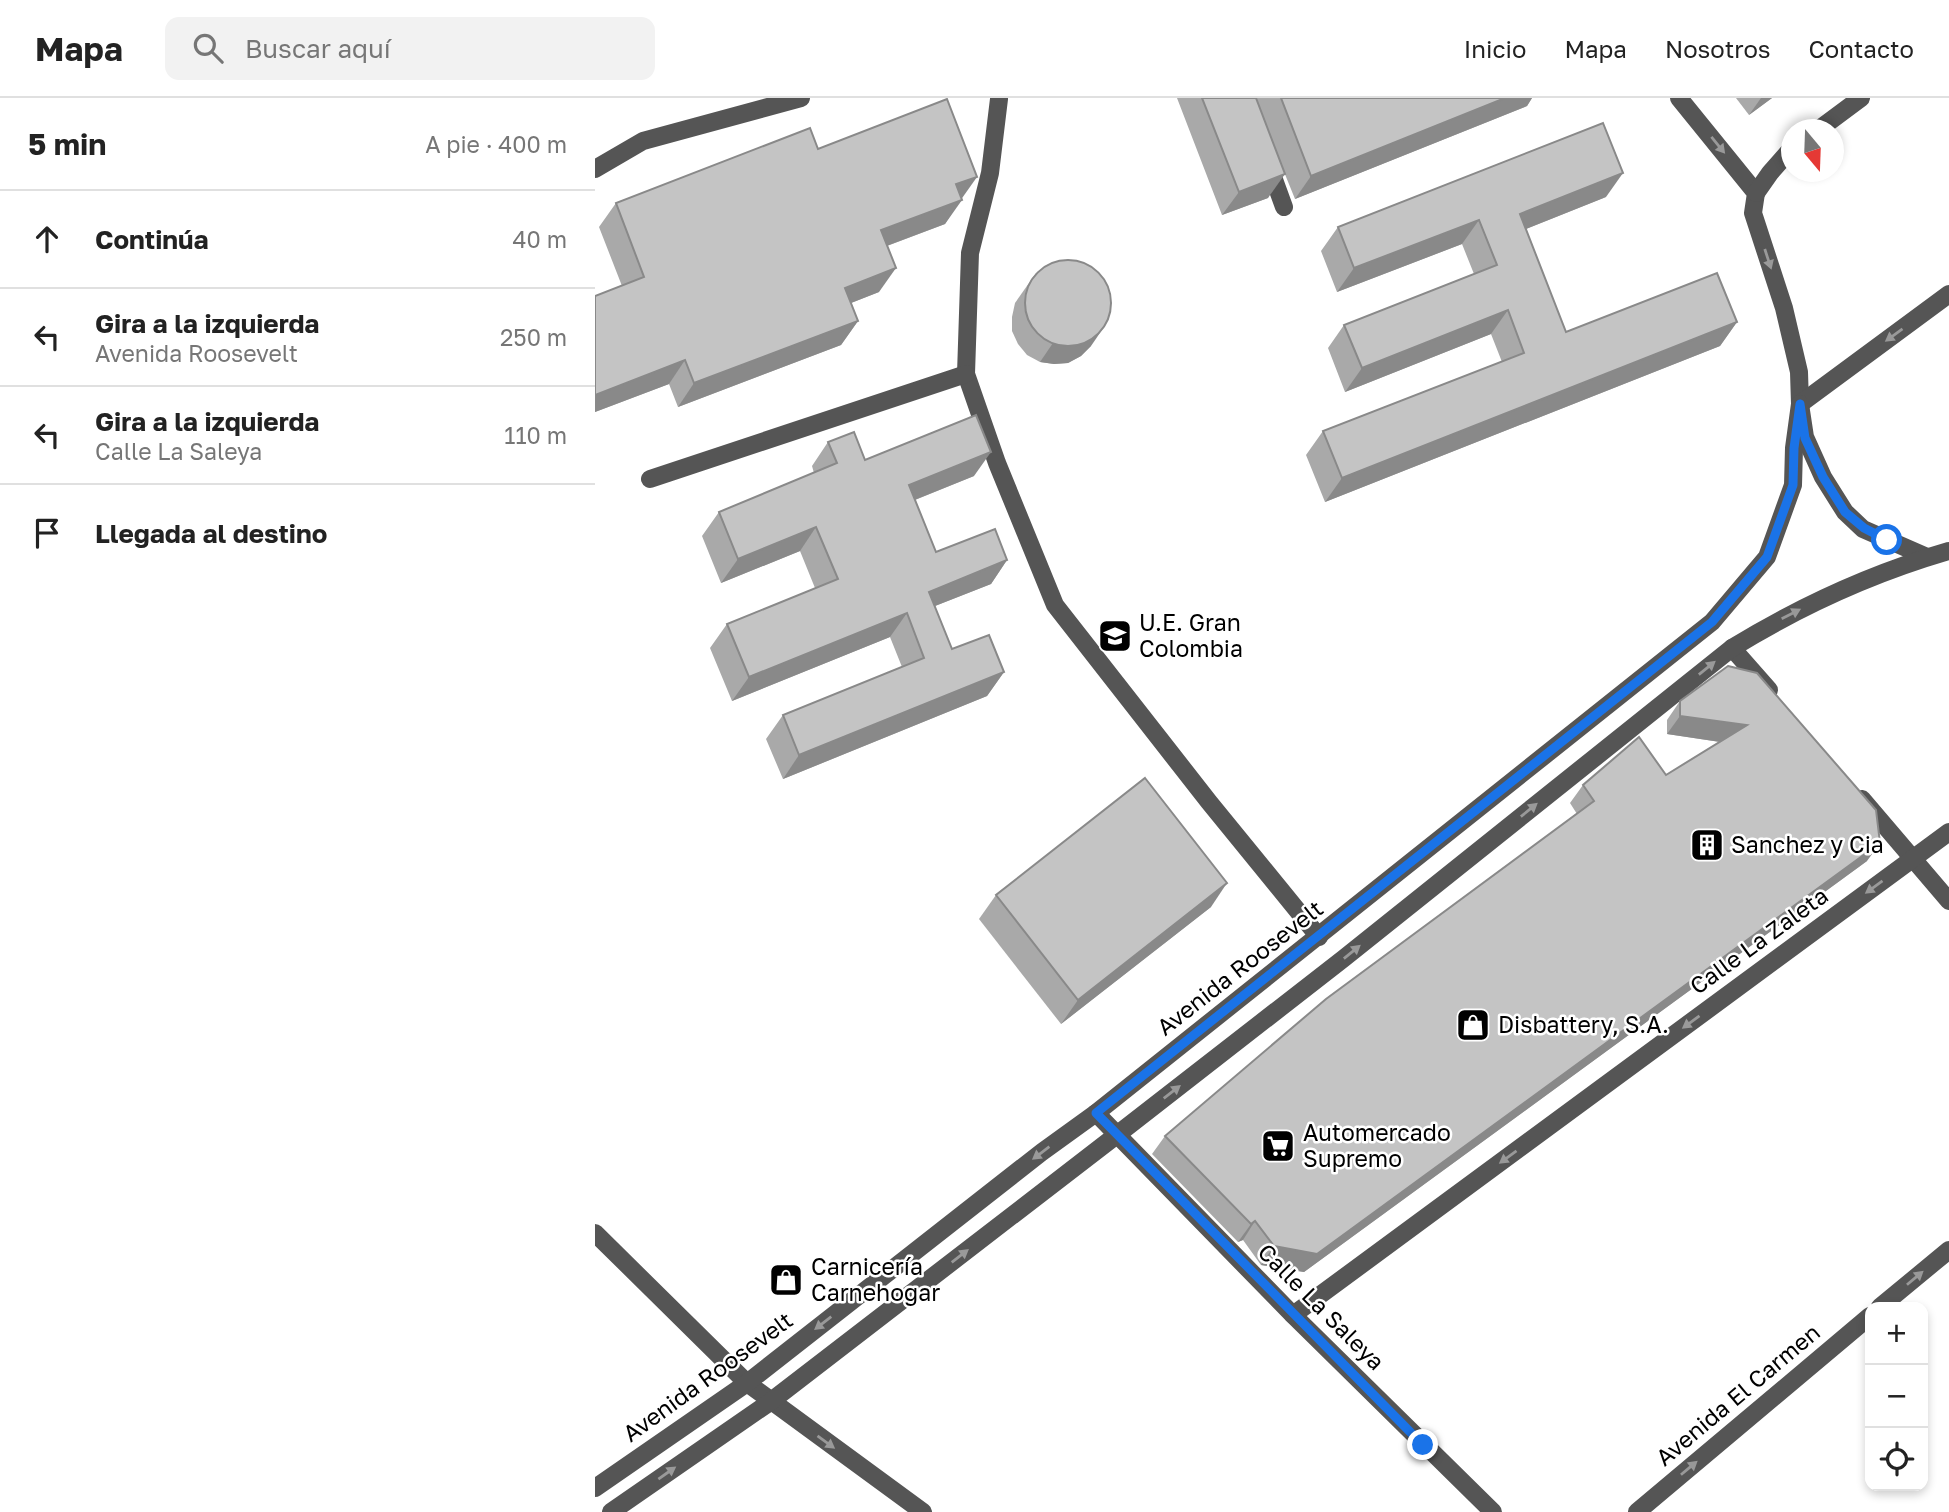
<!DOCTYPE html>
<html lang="es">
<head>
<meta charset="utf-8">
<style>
  :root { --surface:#fff; --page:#f2f2f2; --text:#222; --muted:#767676; --line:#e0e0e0 }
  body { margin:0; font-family:"Golos Text",sans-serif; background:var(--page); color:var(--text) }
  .controls { position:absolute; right:21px; bottom:21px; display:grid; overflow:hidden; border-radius:14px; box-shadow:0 4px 10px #0003 }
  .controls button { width:63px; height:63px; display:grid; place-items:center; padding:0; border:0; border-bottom:2px solid var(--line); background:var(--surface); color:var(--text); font:35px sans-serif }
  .compass { position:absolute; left:1186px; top:21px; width:63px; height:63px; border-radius:50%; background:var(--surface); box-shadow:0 4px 10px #0003; rotate:161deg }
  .stop { position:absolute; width:21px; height:21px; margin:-16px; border:5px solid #1a73e8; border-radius:50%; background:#fff }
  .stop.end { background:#1a73e8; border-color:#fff; box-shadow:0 2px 7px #0008 }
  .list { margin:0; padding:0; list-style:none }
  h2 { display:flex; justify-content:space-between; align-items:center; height:91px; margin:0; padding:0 28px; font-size:30px }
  h2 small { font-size:23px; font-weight:400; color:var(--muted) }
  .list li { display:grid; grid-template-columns:46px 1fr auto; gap:21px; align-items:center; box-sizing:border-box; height:98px; padding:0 28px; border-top:2px solid var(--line) }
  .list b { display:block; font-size:26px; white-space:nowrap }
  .list p { margin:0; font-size:23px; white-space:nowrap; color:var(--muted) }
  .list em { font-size:23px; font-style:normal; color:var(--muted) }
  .icon { flex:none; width:38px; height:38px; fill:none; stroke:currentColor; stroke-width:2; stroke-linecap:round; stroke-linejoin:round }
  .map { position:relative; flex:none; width:1354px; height:1414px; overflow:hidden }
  header { display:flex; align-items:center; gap:42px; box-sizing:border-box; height:98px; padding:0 35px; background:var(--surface); border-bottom:2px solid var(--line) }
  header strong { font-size:33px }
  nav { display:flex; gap:38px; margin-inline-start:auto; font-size:24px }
  .search { width:490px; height:63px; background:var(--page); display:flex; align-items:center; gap:18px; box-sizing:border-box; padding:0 24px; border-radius:14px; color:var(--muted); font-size:26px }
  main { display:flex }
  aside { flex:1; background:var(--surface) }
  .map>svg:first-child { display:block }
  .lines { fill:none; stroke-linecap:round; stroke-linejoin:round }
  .minor { stroke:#555; stroke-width:18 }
  .wall { fill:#a9a9a9 }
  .shaded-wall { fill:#898989 }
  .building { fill:#c4c4c4; stroke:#898989; stroke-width:2 }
  .oneway { fill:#999 }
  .route { stroke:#1a73e8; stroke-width:9 }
  .labels { text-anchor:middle; stroke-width:5; stroke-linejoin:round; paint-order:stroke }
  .poi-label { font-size:23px; fill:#000; stroke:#fff; text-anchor:start }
  .street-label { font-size:23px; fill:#000; stroke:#fff }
</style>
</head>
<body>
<header>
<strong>Mapa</strong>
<div class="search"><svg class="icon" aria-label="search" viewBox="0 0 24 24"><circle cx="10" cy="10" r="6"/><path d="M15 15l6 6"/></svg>Buscar aquí</div>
<nav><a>Inicio</a><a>Mapa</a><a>Nosotros</a><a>Contacto</a></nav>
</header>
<main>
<aside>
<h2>5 min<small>A pie · 400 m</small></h2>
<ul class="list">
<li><svg class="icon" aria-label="ahead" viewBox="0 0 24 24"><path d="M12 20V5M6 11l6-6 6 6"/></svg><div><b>Continúa</b></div><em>40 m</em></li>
<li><svg class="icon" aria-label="left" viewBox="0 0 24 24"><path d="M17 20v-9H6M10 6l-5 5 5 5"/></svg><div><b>Gira a la izquierda</b><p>Avenida Roosevelt</p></div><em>250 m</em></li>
<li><svg class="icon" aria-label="left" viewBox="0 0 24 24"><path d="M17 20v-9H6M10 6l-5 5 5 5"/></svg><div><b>Gira a la izquierda</b><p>Calle La Saleya</p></div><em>110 m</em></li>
<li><svg class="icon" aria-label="arrive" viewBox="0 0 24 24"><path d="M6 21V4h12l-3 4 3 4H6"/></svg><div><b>Llegada al destino</b></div></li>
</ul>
</aside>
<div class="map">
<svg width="1354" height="1414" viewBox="0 0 1354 1414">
  <rect width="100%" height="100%" fill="#fff"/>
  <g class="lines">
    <!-- minor -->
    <g class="minor">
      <polyline points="1084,0 1161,95 1158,115 1189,210 1204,274 1205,306 1210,339 1228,379 1250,414 1268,431 1332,459"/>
      <polyline points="404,1 395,75 375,155 371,276 402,365 460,507 614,704 724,839"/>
      <polyline points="1223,32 1266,0"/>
      <polyline points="673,65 689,109"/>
      <polyline points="0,71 48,43 206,0"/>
      <polyline points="1161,95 1175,75 1196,51"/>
      <polyline points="1205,306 1354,196"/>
      <polyline points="55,381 371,276"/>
      <polyline points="1137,550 1174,592"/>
      <polyline points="1267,701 1354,803"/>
      <polyline points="501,1015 698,1217 898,1414"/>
      <polyline points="0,1135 152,1285 328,1414"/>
      <polyline points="1285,1209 1354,1152"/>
      <polyline points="698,1217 1354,734"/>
      <polyline points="0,1390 152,1285 447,1054 501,1015 1117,524 1172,459 1198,387 1199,350 1205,306"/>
      <path d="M16,1414l159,-110 348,-268 225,-175 389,-311c67,-41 141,-75 217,-97"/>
      <polyline points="1042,1414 1275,1218"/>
    </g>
  </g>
  <!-- wall -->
  <g class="wall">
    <polygon points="582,0 937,0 932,8 700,101 685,64 673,100 627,117"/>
    <polygon points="1141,0 1177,0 1154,17"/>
    <polygon points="223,51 366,101 350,126 292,148 284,194 256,205 263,223 246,247 83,309 74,286 0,314 0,198 27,188 4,129 21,105"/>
    <polygon points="1011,99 931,131 971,234 1142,224 1125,248 730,404 711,357 728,333 907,264 896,236 750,294 733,250 749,227 879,176 867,146 742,194 726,153 743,129"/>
    <polygon points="441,175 496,248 486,258 473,265 459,266 445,264 432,257 423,246 417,233 417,219 420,205"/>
    <polygon points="233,344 270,362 379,378 320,402 341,454 412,462 396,486 340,508 357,551 409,574 392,598 188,681 171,641 188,617 307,569 295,539 137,603 115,550 132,526 220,490 205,453 126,485 107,438 124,414 219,375 217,368"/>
    <polygon points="1085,603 1272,763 709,1174 666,1167 648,1142 643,1144 557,1056 570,1038 982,716 975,705 988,687 1071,677 1125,644 1072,636 1072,622"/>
    <polygon points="401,797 616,809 466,926 384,821"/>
  </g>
  <!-- shaded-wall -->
  <g class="shaded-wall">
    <polygon points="910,0 937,0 932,8 700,101 716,78"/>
    <polygon points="1166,0 1177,0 1154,17"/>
    <polygon points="1028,75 1011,99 908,140 925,116"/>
    <polygon points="690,76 673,100 627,117 644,94"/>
    <polygon points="382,79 365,103 361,86"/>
    <polygon points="367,102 350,126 270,156 286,132"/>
    <polygon points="884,122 867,146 742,194 759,170"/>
    <polygon points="301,170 284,194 233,214 250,190"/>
    <polygon points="913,212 896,236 750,294 767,270"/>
    <polygon points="263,223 246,247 83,309 99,285"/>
    <polygon points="1142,224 1125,248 730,404 747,380"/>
    <polygon points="509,229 496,248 486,258 473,265 459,266 445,264 458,245"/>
    <polygon points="90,262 74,286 0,314 0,297"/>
    <polygon points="396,354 379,378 297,411 314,387"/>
    <polygon points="221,429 205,453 126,485 143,461"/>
    <polygon points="412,462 396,486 317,517 334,494"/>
    <polygon points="312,515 295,539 137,603 154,579"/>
    <polygon points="409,574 392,598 188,681 204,657"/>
    <polygon points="1085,618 1152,627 1139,646 1072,636"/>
    <polygon points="1285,745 1272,763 709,1174 666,1167 679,1148"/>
    <polygon points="632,785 616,809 466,926 483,902"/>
    <polygon points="660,1123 648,1142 643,1144 656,1126"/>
  </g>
  <!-- building -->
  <g class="building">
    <polygon points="607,0 661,0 690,76 644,94"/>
    <polygon points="686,0 910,0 716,78"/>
    <polygon points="352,1 382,79 361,86 367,102 286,132 301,170 250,190 263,223 99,285 90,262 0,297 0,198 49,179 21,105 215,30 223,51"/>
    <polygon points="1008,25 1028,75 925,116 971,234 1122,175 1142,224 747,380 728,333 929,255 913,212 767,270 749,227 902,167 884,122 759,170 743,129"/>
    <circle cx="473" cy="205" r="43"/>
    <polygon points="381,317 396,354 314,387 341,454 400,431 412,462 334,494 357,551 394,537 409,574 204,657 188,617 329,560 312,515 154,579 132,526 243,481 221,429 143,461 124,414 242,365 233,344 259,334 270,362"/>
    <polygon points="1133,568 1162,575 1281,712 1285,745 722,1156 679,1148 660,1123 656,1126 570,1038 731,901 999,703 988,687 1044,639 1071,677 1152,627 1085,618 1085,603"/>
    <polygon points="550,680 632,785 483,902 401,797"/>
  </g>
  <!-- one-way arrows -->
  <defs><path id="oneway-solid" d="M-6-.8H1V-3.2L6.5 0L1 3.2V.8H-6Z" transform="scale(1.75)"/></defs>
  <g class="oneway">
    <use href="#oneway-solid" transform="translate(1123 47) rotate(51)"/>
    <use href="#oneway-solid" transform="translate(1173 161) rotate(72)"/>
    <use href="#oneway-solid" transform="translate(1299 237) rotate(144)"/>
    <use href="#oneway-solid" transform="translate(1196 516) rotate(-27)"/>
    <use href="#oneway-solid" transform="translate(1112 570) rotate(-39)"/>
    <use href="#oneway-solid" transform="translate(934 712) rotate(-39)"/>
    <use href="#oneway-solid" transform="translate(1279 789) rotate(144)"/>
    <use href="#oneway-solid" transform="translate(757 854) rotate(-39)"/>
    <use href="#oneway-solid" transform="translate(1096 924) rotate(144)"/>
    <use href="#oneway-solid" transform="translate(577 994) rotate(-38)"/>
    <use href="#oneway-solid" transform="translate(446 1055) rotate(143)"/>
    <use href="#oneway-solid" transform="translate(913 1059) rotate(144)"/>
    <use href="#oneway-solid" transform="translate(365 1158) rotate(-38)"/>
    <use href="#oneway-solid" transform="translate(1320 1180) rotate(-40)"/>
    <use href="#oneway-solid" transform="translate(228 1225) rotate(142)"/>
    <use href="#oneway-solid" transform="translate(231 1344) rotate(36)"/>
    <use href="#oneway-solid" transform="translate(1094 1370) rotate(-40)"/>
    <use href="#oneway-solid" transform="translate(72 1375) rotate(-35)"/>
  </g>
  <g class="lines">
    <!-- route -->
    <polyline class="route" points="828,1347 501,1015 1117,524 1172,459 1198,387 1199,350 1205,306 1210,340 1228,379 1250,414 1269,430 1292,442"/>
  </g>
  <!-- icons -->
  <defs>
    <symbol id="school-square" viewBox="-11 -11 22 22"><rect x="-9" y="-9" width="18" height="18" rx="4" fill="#000" stroke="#fff"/><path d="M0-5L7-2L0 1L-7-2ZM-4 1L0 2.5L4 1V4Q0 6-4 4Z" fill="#fff"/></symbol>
    <symbol id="building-square" viewBox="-11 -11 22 22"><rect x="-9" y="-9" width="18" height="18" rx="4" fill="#000" stroke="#fff"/><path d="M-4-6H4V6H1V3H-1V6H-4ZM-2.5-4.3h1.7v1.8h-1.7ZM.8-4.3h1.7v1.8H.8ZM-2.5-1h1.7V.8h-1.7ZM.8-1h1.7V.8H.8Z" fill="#fff"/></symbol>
    <symbol id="shop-square" viewBox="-11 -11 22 22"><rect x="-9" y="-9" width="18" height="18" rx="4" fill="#000" stroke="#fff"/><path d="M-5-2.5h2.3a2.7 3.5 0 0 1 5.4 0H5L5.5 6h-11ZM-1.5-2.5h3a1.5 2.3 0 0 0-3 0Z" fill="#fff"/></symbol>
    <symbol id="supermarket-square" viewBox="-11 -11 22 22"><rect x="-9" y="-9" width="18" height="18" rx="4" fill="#000" stroke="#fff"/><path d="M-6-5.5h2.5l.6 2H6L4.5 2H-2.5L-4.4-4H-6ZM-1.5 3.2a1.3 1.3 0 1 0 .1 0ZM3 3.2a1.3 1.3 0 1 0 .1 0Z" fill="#fff"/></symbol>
  </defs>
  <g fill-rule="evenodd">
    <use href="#school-square" x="501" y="519" width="38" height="38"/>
    <use href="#building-square" x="1093" y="728" width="38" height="38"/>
    <use href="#shop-square" x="859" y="908" width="38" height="38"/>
    <use href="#supermarket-square" x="664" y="1029" width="38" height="38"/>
    <use href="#shop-square" x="172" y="1163" width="38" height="38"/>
  </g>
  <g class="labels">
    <!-- poi labels -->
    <g class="poi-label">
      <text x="544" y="533">U.E. Gran<tspan x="544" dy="26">Colombia</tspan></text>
      <text x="1136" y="755">Sanchez y Cia</text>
      <text x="903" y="935">Disbattery, S.A.</text>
      <text x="708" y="1043">Automercado<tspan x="708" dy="26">Supremo</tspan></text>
      <text x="216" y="1177">Carnicería<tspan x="216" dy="26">Carnehogar</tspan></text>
    </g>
    <!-- street labels -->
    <g class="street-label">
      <text transform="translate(1164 843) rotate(-36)" y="8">Calle La Zaleta</text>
      <text transform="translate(645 870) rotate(-38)" y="8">Avenida Roosevelt</text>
      <text transform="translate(726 1209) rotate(45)" y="8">Calle La Saleya</text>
      <text transform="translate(113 1279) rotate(-36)" y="8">Avenida Roosevelt</text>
      <text transform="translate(1143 1297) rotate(-40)" y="8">Avenida El Carmen</text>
    </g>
  </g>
</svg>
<div class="controls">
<button>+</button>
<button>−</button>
<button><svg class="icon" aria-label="locate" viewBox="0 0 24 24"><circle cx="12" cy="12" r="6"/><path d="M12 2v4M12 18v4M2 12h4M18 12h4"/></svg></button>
</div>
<svg class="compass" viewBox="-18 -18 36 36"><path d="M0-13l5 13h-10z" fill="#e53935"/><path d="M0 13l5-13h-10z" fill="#767676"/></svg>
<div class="stop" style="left:1292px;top:442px"></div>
<div class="stop end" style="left:828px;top:1347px"></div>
</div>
</main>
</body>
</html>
